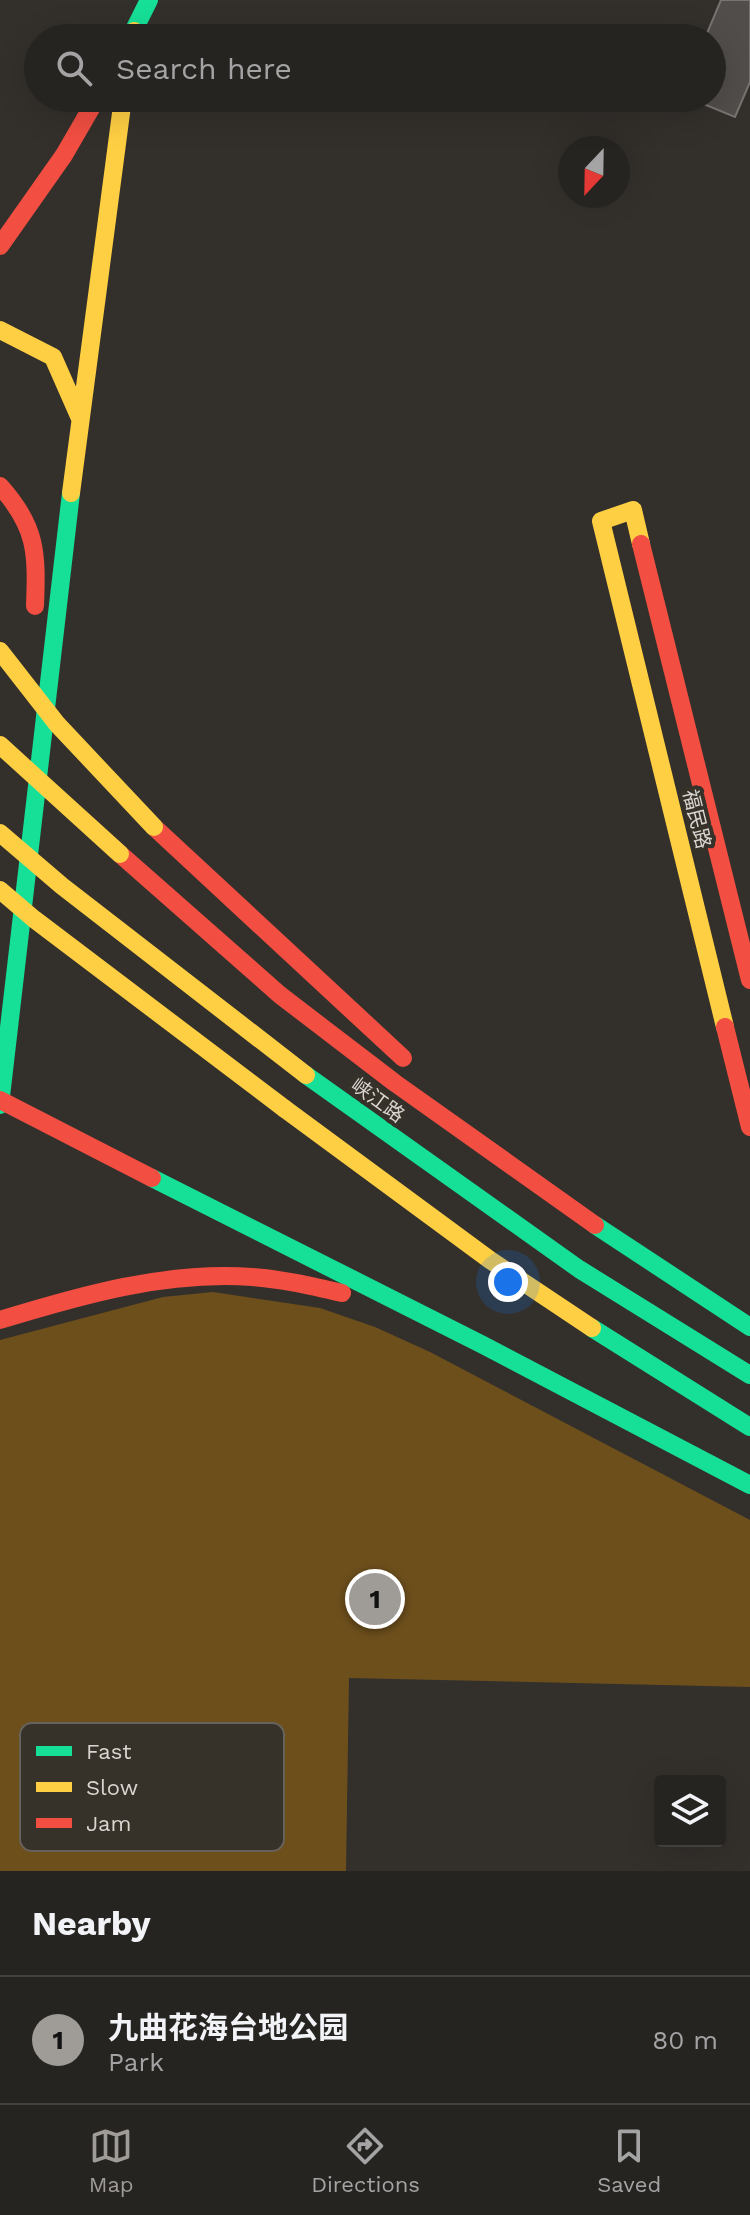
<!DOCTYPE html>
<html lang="en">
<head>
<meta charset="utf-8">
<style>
  :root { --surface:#262421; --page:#2e2c2a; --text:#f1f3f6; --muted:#a4a4a5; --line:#42413f; --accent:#9f9b97 }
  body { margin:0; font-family:"Work Sans","Noto Sans SC",sans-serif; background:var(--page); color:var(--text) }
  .controls { position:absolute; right:24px; bottom:24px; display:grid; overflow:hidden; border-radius:8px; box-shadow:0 8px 32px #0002 }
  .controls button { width:72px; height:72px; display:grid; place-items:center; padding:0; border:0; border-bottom:2px solid var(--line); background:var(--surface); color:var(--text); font:40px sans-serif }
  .compass { position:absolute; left:558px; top:136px; width:72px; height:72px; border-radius:50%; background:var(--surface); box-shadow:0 8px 32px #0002; rotate:202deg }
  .you { position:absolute; left:508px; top:1282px; width:28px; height:28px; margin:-20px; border:6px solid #fff; border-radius:50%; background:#1a73e8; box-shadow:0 0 0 12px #1a73e833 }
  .badge { display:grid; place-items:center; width:52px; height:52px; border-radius:50%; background:var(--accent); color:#111; font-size:26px; font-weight:700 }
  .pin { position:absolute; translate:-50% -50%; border:4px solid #fff; box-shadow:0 2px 8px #0006 }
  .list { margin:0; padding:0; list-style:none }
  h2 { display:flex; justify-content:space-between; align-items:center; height:104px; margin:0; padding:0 32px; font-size:34px }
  h2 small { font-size:26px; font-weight:400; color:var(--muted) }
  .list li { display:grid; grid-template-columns:52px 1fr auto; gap:24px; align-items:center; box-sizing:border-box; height:128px; padding:0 32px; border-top:2px solid var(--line) }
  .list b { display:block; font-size:30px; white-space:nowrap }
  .list p { margin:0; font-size:26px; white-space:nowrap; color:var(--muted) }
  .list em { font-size:26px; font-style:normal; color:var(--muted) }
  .icon { flex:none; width:44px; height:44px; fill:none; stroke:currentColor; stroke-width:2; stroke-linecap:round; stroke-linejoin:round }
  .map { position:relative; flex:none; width:750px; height:1871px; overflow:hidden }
  .search { position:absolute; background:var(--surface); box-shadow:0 8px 32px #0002; left:24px; right:24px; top:24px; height:88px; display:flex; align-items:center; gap:20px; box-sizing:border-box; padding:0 28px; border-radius:44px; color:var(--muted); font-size:30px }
  .sheet { height:232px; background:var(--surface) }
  nav { display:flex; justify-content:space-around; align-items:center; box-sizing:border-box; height:112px; border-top:2px solid var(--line); background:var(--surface); font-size:22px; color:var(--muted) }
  nav a { display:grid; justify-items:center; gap:4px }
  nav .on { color:var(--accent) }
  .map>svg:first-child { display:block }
  .green { fill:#6d4f1c }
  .building { fill:#504d4a; stroke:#767370; stroke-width:2 }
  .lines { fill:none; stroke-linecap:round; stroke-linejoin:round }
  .fast { stroke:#16e098; stroke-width:18 }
  .slow { stroke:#ffcf43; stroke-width:18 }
  .jam { stroke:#f24e42; stroke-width:18 }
  .slow-bridge { stroke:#ffcf43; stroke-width:18 }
  .jam-bridge { stroke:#f24e42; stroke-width:18 }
  .labels { text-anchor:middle; stroke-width:8; stroke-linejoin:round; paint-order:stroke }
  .street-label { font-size:20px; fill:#d9d5d0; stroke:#363129 }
  .key { fill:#363129; stroke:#67625b; stroke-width:2 }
  .key-label { font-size:22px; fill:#d9d5d0 }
</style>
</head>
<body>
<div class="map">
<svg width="750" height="1871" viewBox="0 0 750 1871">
  <rect width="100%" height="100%" fill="#33302c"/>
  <!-- green -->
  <polygon class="green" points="213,1292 320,1308 375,1327 430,1352 750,1520 750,1687 349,1678 346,1871 0,1871 0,1340 163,1297"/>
  <!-- building -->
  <polygon class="building" points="721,0 750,0 750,82 735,117 689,98 712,98 712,38 705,38"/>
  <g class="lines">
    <!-- fast -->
    <g class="fast">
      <polyline points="130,38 149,0"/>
      <polyline points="306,1075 579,1269 750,1375"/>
      <polyline points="0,1105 71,493"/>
      <polyline points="152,1178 483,1345 750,1485"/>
      <polyline points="595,1225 750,1327"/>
      <polyline points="592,1328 750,1427"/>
    </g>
    <!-- slow -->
    <g class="slow">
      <polyline points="132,38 134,31"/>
      <polyline points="0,330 53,357 79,416"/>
      <polyline points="71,493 123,98"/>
      <polyline points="641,544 633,510 601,521 725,1027"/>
      <polyline points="285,1109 490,1260 592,1328"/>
    </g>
    <!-- jam -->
    <g class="jam">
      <polyline points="0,246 64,155 97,98"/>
      <path d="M0,486c37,41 37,67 35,120"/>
      <polyline points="641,544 750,980"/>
      <polyline points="154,827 403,1058"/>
      <polyline points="120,854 280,995 395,1083 595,1225"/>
      <polyline points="725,1027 750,1127"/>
      <path d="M0,1320c82,-25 165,-49 252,-43 30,2 60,9 90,16"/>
    </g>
    <!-- slow-bridge -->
    <g class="slow-bridge">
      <polyline points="0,651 57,724 154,827"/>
      <polyline points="0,745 120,854"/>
      <polyline points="0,833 62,886 306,1075"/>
      <polyline points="0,890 34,919 285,1109"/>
    </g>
    <!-- jam-bridge -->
    <polyline class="jam-bridge" points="0,1100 152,1178"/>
  </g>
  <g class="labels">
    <!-- street labels -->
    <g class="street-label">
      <text transform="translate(697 819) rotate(76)" y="7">福民路</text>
      <text transform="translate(378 1100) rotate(36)" y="7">峡江路</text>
    </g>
  </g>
  <!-- legend -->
  <rect x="20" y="1723" width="264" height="128" rx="12" class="key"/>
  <rect x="36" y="1746" width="36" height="10" fill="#16e098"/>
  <rect x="36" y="1782" width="36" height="10" fill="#ffcf43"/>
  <rect x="36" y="1818" width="36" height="10" fill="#f24e42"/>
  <g class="key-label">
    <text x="86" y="1759">Fast</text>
    <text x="86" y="1795">Slow</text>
    <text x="86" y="1831">Jam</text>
  </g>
</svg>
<div class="controls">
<button><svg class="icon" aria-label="layers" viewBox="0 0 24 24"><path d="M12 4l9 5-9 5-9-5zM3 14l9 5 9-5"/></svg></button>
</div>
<svg class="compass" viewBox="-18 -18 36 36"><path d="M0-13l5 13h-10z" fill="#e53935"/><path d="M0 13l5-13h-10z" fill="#a4a4a5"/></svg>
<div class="you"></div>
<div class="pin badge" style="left:375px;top:1599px">1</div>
<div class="search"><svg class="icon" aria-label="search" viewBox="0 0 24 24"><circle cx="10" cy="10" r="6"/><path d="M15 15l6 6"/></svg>Search here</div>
</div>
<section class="sheet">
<h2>Nearby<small></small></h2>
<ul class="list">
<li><span class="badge">1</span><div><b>九曲花海台地公园</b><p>Park</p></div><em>80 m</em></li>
</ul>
</section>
<nav>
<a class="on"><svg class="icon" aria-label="map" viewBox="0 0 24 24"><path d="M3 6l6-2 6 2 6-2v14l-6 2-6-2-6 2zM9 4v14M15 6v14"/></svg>Map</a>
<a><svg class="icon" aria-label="directions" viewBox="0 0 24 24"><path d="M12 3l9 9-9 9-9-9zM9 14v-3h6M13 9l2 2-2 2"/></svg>Directions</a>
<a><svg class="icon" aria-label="saved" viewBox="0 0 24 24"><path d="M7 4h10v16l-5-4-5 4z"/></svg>Saved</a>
</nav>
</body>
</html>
